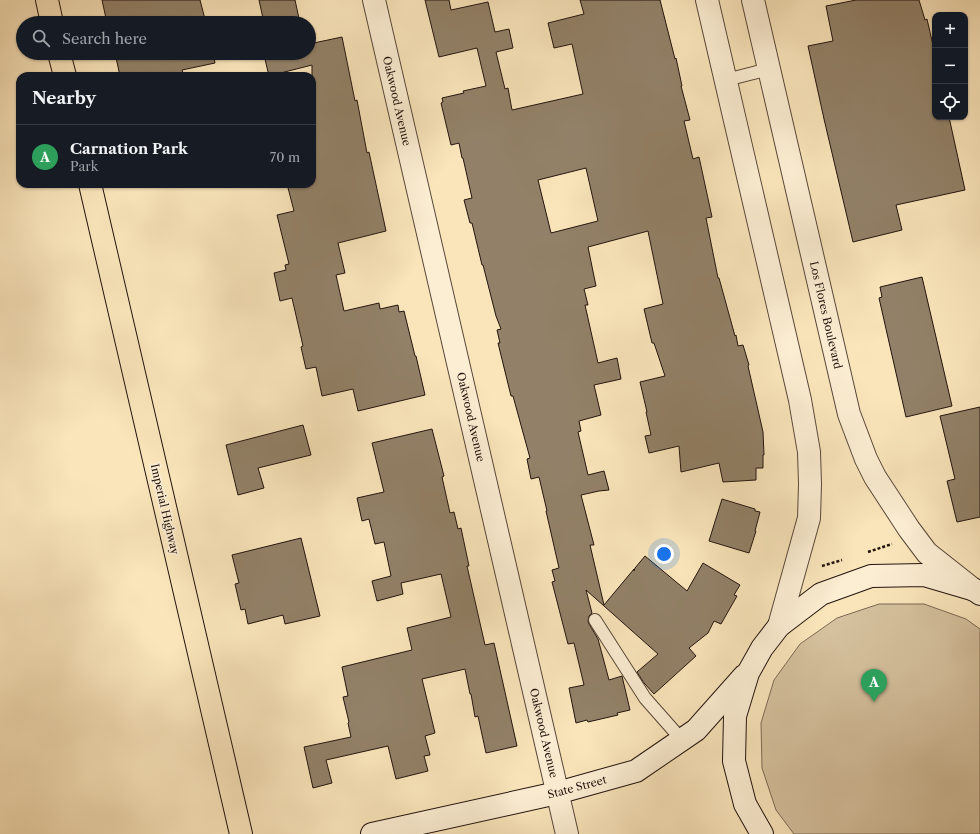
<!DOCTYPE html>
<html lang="en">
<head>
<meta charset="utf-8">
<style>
  :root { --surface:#171b24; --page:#242831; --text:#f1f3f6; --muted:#9ea1a6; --line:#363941; --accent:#ea580c }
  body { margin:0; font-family:"Libre Caslon Text",serif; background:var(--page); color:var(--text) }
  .controls { position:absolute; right:12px; top:12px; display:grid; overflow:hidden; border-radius:8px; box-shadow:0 1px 3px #0004 }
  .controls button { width:36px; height:36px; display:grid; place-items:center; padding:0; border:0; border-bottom:1px solid var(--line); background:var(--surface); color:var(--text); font:20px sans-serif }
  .you { position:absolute; left:664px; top:554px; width:14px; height:14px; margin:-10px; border:3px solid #fff; border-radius:50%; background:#1a73e8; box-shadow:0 0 0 6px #1a73e833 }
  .badge { display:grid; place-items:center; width:26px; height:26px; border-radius:50%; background:var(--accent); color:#fff; font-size:13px; font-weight:700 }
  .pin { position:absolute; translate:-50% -33px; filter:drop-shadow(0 1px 2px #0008) }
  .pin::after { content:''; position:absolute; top:21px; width:14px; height:12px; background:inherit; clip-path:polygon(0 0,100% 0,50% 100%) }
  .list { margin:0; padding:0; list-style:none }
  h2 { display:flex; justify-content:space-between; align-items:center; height:52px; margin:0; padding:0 16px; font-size:17px }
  h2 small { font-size:13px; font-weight:400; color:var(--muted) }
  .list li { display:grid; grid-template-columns:26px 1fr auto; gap:12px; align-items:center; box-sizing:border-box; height:64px; padding:0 16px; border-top:1px solid var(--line) }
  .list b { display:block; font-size:15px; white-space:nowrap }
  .list p { margin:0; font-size:13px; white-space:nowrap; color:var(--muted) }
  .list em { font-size:13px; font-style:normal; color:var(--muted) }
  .icon { flex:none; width:22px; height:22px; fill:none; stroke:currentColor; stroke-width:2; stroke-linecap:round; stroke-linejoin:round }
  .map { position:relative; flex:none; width:980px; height:834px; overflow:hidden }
  .search { position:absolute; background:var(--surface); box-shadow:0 1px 3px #0004; left:16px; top:16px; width:300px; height:44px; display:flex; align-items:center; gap:10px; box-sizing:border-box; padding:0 14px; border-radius:22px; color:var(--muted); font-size:15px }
  .panel { position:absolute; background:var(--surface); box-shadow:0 1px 3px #0004; left:16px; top:72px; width:300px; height:116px; border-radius:12px }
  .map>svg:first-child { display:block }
  .green { fill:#d5c19e; stroke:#7c6a56 }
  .building { fill:#928168; stroke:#22140e; fill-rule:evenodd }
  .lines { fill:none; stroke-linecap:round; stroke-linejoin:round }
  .lane-casing { stroke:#584839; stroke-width:14 }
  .street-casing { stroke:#584839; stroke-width:24 }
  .secondary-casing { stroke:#22140e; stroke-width:24 }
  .primary-casing { stroke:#22140e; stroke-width:24 }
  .path { stroke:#22140e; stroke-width:2.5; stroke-dasharray:3 2; stroke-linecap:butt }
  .lane { stroke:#fceed3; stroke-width:12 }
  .street { stroke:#fceed3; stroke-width:22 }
  .secondary { stroke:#fceed3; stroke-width:22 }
  .primary { stroke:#fae5bb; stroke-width:22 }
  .labels { text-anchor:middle; stroke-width:3.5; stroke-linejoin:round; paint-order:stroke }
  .street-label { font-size:11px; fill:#22140e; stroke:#fceed3 }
</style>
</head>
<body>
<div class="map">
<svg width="980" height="834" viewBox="0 0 980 834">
  <rect width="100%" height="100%" fill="#fae5bb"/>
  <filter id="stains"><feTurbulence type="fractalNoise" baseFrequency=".005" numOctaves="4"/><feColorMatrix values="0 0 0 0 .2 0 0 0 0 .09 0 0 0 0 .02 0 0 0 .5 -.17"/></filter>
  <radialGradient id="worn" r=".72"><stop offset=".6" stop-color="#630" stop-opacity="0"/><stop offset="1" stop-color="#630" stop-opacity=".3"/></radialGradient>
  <!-- green -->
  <polygon class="green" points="879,604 924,604 966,619 980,629 980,834 794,834 776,810 762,768 761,723 774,680 800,644 837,618"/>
  <!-- building -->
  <g class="building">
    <polygon points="102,0 200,0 206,23 107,23"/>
    <polygon points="259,0 295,0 300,23 264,23"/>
    <path d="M425,0h24l2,10 37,-8 7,30 14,-3 4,19 -17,4 9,37 3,-1 4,22 71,-16 -11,-50 -18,4 -6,-25 36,-9 -4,-14h80l15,59 1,-1 6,28h-1l9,34 -6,1 9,38 6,-2 13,60 -6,1 12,60h1l16,58 1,-1 2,11 5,-1 6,20 -1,1 15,66 1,23h-1v13h-7v12l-33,2 -4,-19 -38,9 -2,-26 -30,7 -4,-17 6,-1 -5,-23h1l-7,-30 25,-6 -11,-33h-2l-8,-34 19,-5 -15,-73 -60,16 8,39 -12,3 4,16h-3l13,58 19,-5 4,21 -27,6 7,30 -22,6 2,10 -3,1 10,43 16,-4 5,19 -10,1 -18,4 13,50h-4l14,60 30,-36v2l1,-3 10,-12 42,35 16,-28 37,22 -6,10 3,1 -16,28 -7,-3 -6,12 -19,15 7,8 -42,38 -10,-11 -7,-11 21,-18 -72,-64 6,23 -3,3 -1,5 1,3 9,15 11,41 13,-4 8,34 -13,3 1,2 -30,7 -1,-2 -11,3 -7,-35 15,-3 -10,-42 -6,1 -16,-62 3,-1 -3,-11 7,-2 -13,-57h1l-8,-34 -8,2 -4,-20 3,-1 -17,-62h-2l-13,-53h2l-3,-13 4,-1 -5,-13 -13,-51h-1l-10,-42h-2l-6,-23 8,-2 -9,-40h-1l-3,-15 -8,2 -10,-42 2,-1 -1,-4 22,-5 -1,-2 23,-5 -9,-38 -38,9zM586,168l12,53 -47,12 -13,-53z"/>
    <polygon points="856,0 919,0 925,20 927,19 935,54 935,117 949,117 965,190 896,205 902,230 853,242 824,119 808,46 833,41 826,6"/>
    <polygon points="342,37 355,101 357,100 367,153 369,152 386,231 338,243 345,273 336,275 344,311 379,303 380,309 398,305 399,312 404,311 415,356 416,356 425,395 358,411 353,389 322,396 316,367 306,369 301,347 303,346 292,298 280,301 274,273 286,270 285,265 289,264 277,215 294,211 287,184 312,184 312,65 269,76 264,55 273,53 309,53 309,44"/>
    <polygon points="115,53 213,53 215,63 182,70 184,76 120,76"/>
    <polygon points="922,277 952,406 906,417 879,298 882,297 880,287"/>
    <polygon points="980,407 980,517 957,522 947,481 955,479 940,416"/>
    <polygon points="303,425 311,455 258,468 264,488 238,495 226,445"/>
    <polygon points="432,429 444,476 442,477 450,513 454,512 458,529 461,528 469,566 467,566 485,645 494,643 517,746 486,753 478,716 475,717 471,694 470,694 465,669 422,679 435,733 425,736 430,755 424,756 428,771 396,779 388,746 326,760 332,783 313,788 304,747 351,737 348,723 349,722 343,697 348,696 342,667 412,650 407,628 451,617 441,574 401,583 403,594 377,601 372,581 391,576 384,542 375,544 369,519 362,521 357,498 384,492 372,443"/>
    <polygon points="722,499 755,509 755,511 760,512 755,531 756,531 749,553 709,541"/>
    <polygon points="301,538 320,616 285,624 283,615 248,624 245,609 241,610 235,584 239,583 232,555"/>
  </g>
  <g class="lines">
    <defs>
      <g id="lane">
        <polyline points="726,80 769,69"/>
        <polyline points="595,620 645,698 682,740"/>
      </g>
      <g id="street">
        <polyline points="374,0 567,834"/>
        <polyline points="707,0 800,400 809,452 810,484 809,518 779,626"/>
        <polyline points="753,0 849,414 866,459 875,477 909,529 927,553 974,590"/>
      </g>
      <g id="secondary">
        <polyline points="372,834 557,793 636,771 696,730 744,676"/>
        <polyline points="762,834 745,804 734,761 735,716 748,673 762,648 779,626 821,594 871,576 924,575 975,590 980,594"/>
      </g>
      <g id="primary">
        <polyline points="47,0 52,23"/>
        <polyline points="59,53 65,76"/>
        <polyline points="90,184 241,834"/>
      </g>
    </defs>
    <!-- lane casing -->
    <use href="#lane" class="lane-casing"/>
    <!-- street casing -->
    <use href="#street" class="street-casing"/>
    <!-- secondary casing -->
    <use href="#secondary" class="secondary-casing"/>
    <!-- primary casing -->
    <use href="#primary" class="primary-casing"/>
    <!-- path -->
    <g class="path">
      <polyline points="868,552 892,544"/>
      <polyline points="822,566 842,560"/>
    </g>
    <!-- lane -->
    <use href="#lane" class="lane"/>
    <!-- street -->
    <use href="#street" class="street"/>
    <!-- secondary -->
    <use href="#secondary" class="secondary"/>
    <!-- primary -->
    <use href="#primary" class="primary"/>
  </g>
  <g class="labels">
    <!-- street labels -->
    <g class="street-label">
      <text transform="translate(397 101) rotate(77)" y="4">Oakwood Avenue</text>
      <text transform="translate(826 315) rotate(77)" y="4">Los Flores Boulevard</text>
      <text transform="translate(471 417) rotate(77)" y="4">Oakwood Avenue</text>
      <text transform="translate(165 509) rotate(77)" y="4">Imperial Highway</text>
      <text transform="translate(544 733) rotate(77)" y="4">Oakwood Avenue</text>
      <text transform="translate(577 787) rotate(-15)" y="4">State Street</text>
    </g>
  </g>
  <rect width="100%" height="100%" filter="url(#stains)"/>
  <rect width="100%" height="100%" fill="url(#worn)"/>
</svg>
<div class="controls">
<button>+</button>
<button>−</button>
<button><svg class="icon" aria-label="locate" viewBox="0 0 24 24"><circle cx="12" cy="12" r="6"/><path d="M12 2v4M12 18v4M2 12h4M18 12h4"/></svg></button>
</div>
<div class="you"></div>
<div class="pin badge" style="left:874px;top:702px;background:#2e9e5b">A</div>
<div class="search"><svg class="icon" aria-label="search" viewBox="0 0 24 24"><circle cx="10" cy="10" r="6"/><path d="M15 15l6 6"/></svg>Search here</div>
<section class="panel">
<h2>Nearby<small></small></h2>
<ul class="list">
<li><span class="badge" style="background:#2e9e5b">A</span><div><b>Carnation Park</b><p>Park</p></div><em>70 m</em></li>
</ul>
</section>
</div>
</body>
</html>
